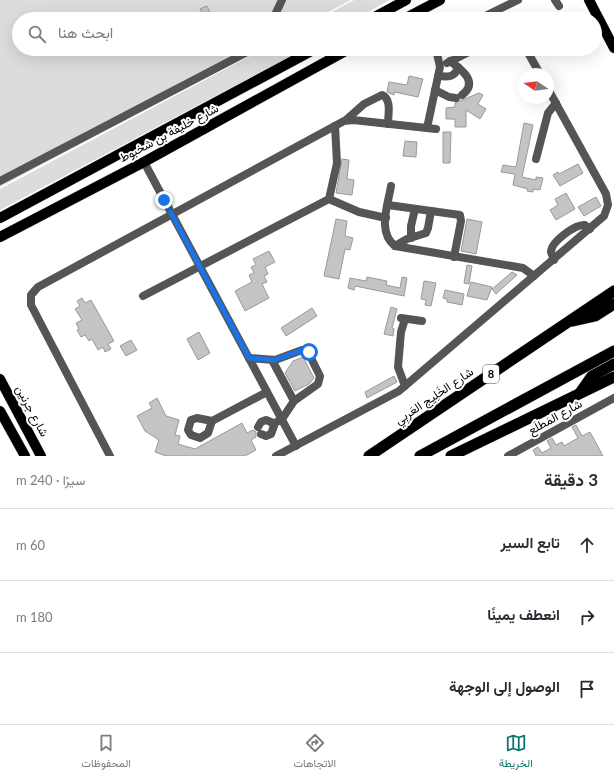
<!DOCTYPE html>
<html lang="ar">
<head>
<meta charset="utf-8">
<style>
  :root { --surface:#fff; --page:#f7f7f7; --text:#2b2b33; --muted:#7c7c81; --line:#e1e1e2; --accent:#0f766e }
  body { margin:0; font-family:Lato,Vazirmatn,sans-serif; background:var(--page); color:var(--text); direction:rtl }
  .compass { position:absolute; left:518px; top:68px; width:36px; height:36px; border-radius:50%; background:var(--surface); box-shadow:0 4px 16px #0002; rotate:283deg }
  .stop { position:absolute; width:12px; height:12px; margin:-9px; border:3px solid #1a73e8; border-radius:50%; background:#fff }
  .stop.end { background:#1a73e8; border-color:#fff; box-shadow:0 1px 4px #0008 }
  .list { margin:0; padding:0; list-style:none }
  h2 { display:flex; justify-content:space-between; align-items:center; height:52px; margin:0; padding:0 16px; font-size:17px }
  h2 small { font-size:13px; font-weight:400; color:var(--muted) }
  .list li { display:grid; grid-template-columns:26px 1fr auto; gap:12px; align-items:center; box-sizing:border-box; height:72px; padding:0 16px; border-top:1px solid var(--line) }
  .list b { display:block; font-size:15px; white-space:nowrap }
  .list em { font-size:13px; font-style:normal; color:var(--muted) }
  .icon { flex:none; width:22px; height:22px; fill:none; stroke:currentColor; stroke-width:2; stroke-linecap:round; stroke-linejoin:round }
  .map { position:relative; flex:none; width:614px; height:456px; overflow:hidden; direction:ltr }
  .search { position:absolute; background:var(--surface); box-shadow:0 4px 16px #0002; left:12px; right:12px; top:12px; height:44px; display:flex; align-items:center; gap:10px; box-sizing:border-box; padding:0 14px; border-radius:22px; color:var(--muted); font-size:15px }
  .sheet { height:268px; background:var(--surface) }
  nav { display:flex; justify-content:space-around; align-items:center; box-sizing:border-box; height:56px; border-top:1px solid var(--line); background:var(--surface); font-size:11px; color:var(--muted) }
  nav a { display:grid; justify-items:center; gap:2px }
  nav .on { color:var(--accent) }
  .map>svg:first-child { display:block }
  .green { fill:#dcdcdc }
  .building { fill:#c4c4c4; stroke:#999 }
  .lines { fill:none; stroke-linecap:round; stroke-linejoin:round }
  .major-casing { stroke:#dbdbdb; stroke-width:11 }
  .highway-casing { stroke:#dbdbdb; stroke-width:12 }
  .minor { stroke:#555; stroke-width:8 }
  .major { stroke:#000; stroke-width:10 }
  .highway { stroke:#000; stroke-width:11 }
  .route { stroke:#1a73e8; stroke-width:5 }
  .labels { text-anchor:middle; stroke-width:4; stroke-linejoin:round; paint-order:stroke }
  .shield { fill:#fff; stroke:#4c4c4c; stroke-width:1 }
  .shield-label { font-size:11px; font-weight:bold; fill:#000 }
  .street-label { font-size:12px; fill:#000; stroke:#fff }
</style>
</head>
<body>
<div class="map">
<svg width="614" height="456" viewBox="0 0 614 456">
  <rect width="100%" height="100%" fill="#fff"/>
  <!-- green -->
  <g class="green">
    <polygon points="0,0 351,0 315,19 19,19 19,49 259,49 0,187"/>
    <polygon points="354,0 390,0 355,19 319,19"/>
    <polygon points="263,49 304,49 0,210 0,189"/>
  </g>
  <!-- building -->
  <g class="building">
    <polygon points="207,6 213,19 205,19 200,9"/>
    <polygon points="409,76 423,79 418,97 394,92 394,95 387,92 389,82 407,85"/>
    <polygon points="479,93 483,95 478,104 486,109 480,119 466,110 466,127 455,127 455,119 446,119 446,108 455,107 455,103"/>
    <polygon points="524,123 533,125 522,177 536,180 536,177 543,178 540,190 533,189 533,192 527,191 528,189 513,185 515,174 501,172 503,165 516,167"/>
    <polygon points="443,132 451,132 450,163 443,163"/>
    <polygon points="405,141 417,142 416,157 403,156"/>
    <polygon points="342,159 349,160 347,179 354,180 352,195 336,193"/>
    <polygon points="578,164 583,173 560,186 553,175 558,172 559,174"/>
    <polygon points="566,193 575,209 556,220 550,210 558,205 555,199"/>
    <polygon points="596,197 601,206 584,216 578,207"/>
    <polygon points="336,219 347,221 345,236 353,238 350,250 345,249 339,279 324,276"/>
    <polygon points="467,219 482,222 476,254 461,251"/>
    <polygon points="269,251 275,262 265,267 268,274 264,276 267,282 262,284 269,298 245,311 235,291 252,282 249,275 254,273 251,267 256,265 253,259"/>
    <polygon points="467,265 472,266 469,284 464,283"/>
    <polygon points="512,272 517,275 496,294 492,289"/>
    <polygon points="367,277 387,281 386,285 400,288 402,277 407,278 404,296 355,286 354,290 348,288 350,278 366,281"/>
    <polygon points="424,281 436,283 431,306 425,305 426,300 421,299"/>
    <polygon points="471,282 492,287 487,300 467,296"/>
    <polygon points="445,290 464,294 462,305 447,302 447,299 443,298"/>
    <polygon points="82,298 85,303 91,300 114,341 108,344 111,349 105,352 103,347 98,350 92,339 89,341 85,335 81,337 77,330 79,329 76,323 82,320 75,309 80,306 77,301"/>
    <polygon points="391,307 397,309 392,328 394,329 393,336 384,334"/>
    <polygon points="312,308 317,316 286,336 281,328"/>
    <polygon points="199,332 210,353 198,360 187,339"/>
    <polygon points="131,340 137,350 126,356 120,346"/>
    <polygon points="303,357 314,378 309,384 295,391 285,373 293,361"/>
    <polygon points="394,376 397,382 367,398 365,392"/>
    <polygon points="157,398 166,416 179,420 175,435 180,436 178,444 195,449 242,423 247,433 253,430 256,432 256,437 251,440 256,450 245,456 166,456 155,452 159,440 145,431 137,416 152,408 149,403"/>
    <polygon points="576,425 582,436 590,432 603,456 536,456 533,450 538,447 542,453 551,448 547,441 552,438 556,445 562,442 564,446 578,438 572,427"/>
  </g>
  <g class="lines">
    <defs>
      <g id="major">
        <polyline points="589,0 614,48"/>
        <polyline points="371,19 406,0"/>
        <polyline points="404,19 440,0"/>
        <polyline points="0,218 315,49"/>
        <polyline points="0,237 144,162 349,49"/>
        <polyline points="0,379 41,456"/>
        <polyline points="0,411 25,456"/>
      </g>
      <g id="highway">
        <polyline points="573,321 595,316 614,304"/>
        <polyline points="580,393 592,376 614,364"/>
        <polyline points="369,456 614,291"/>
        <polyline points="420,456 614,351"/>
        <polyline points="451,456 614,377"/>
      </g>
    </defs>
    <!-- major casing -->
    <use href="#major" class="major-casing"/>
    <!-- highway casing -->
    <use href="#highway" class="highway-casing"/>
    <!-- minor -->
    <g class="minor">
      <polyline points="555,0 559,6"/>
      <polyline points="273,19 282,0"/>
      <polyline points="479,19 518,0"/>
      <polyline points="526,49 540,74"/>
      <path d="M450,61c12,9 29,21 12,34"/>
      <polyline points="447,63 475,49"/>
      <path d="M438,76c9,1 17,2 20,-9"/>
      <polyline points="435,90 449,97 456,98"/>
      <path d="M346,120l18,-16 18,-9c10,4 6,20 6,29"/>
      <polyline points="427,128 440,67 436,49"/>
      <polyline points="536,159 548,113 556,103"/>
      <polyline points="144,162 296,446"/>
      <polyline points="0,181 253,49"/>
      <path d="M391,186c-3,19 -14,46 4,60l128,22 11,8"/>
      <polyline points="329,199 359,212 386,218"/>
      <polyline points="388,205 460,215 461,221 454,257"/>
      <polyline points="411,238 411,226 415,209"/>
      <polyline points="395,246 407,239 426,233 428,228 431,211"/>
      <path d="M554,260l-3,-8c0,-10 24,-28 34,-27l5,4"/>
      <polyline points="143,296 329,199 337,163 335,126"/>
      <polyline points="401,318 422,321"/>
      <polyline points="405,319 401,332 398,367 405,386"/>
      <polyline points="249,358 275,360 302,350 307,350 320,376 318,384 294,401 282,419 273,424"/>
      <polyline points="272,360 294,401"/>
      <polygon points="197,418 212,421 208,433 200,438 191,435 188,430 191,420"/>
      <polyline points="212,421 267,392"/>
      <polyline points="258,427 261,422 266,420 271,422 274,426 271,434 266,436 261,434"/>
      <polyline points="110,456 31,305 31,295 38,287 344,121 353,120 436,129"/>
      <polyline points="276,456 399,391 604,216 608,205 606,194 548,89"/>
      <polyline points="508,456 614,398"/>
    </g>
    <!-- major -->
    <use href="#major" class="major"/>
    <!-- highway -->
    <use href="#highway" class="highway"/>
  </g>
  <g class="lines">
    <!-- route -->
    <polyline class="route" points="164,200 249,358 275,360 302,350 309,352"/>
  </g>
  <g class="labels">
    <!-- shield labels -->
    <rect class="shield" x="483" y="365" width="16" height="18" rx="3"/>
    <g class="shield-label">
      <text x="491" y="378">8</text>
    </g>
    <!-- street labels -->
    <g class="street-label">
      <text transform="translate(169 133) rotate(-28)" y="4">شارع خليفة بن شخبوط</text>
      <text transform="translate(434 396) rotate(-34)" y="4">شارع الخَلِيج العَربِي</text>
      <text transform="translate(32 411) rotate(62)" y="4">شارع جرنين</text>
      <text transform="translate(555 417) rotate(-29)" y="4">شارع المَطلَع</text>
    </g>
  </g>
</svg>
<svg class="compass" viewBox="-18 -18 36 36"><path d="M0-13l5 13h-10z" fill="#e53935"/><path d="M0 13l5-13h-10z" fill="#7c7c81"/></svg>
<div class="stop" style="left:309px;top:352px"></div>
<div class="stop end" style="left:164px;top:200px"></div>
<div class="search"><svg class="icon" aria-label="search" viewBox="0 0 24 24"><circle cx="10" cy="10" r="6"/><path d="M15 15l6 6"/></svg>ابحث هنا</div>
</div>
<section class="sheet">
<h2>3 دقيقة<small>سيرًا · 240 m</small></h2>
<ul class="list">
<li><svg class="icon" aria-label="ahead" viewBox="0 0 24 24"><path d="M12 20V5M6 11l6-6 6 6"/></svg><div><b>تابع السير</b></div><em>60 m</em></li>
<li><svg class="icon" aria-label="right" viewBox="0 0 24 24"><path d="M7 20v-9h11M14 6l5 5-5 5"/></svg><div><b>انعطف يمينًا</b></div><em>180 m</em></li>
<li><svg class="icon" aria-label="arrive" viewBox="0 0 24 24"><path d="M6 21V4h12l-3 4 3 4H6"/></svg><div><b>الوصول إلى الوجهة</b></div></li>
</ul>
</section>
<nav>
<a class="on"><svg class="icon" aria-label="map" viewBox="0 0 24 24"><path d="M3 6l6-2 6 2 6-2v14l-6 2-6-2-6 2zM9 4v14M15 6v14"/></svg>الخريطة</a>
<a><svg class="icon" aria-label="directions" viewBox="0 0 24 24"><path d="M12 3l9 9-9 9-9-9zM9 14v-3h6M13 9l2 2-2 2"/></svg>الاتجاهات</a>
<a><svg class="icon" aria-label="saved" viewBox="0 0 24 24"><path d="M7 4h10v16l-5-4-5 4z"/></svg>المحفوظات</a>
</nav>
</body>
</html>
